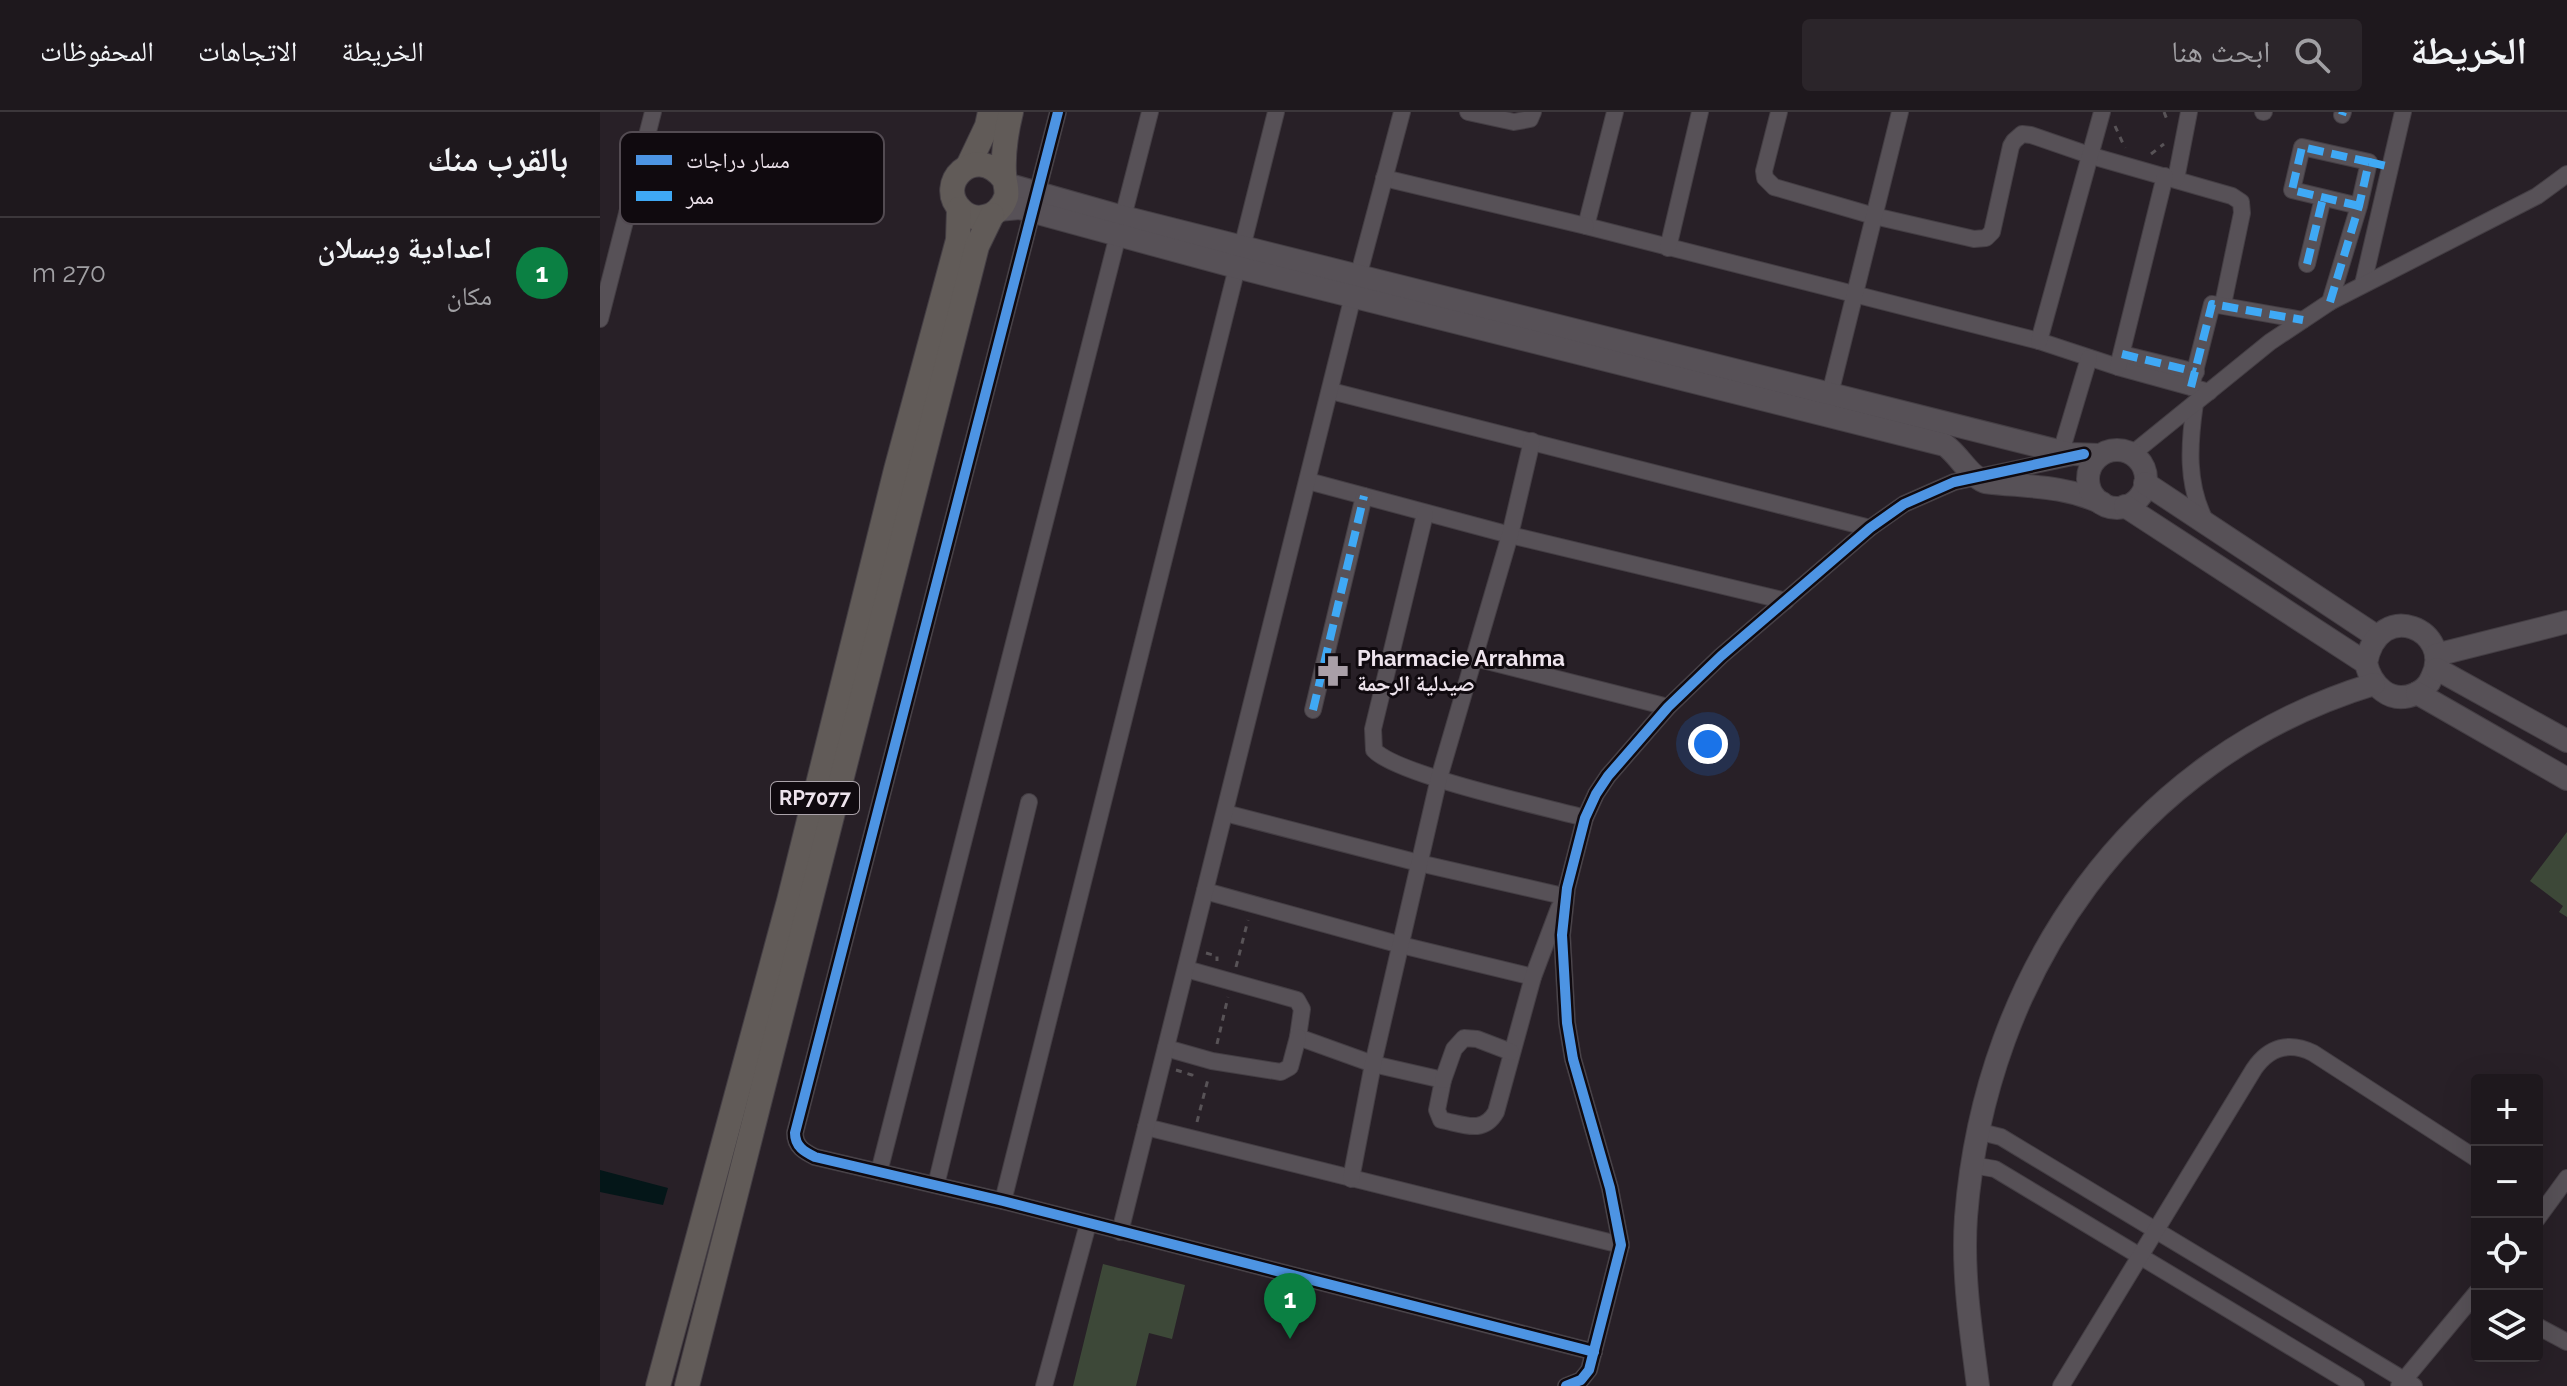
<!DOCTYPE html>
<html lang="ar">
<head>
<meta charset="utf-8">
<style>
  :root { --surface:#1e181d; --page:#2b252a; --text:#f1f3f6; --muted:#a1a0a4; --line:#3c373b; --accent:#0b8043 }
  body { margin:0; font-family:Raleway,"Noto Naskh Arabic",sans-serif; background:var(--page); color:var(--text); direction:rtl }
  .controls { position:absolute; right:24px; bottom:24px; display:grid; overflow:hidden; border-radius:8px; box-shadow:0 8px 32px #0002 }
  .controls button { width:72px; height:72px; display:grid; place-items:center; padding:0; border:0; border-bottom:2px solid var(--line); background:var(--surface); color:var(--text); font:40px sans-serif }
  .you { position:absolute; left:1108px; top:632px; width:28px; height:28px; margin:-20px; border:6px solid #fff; border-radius:50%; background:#1a73e8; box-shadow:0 0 0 12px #1a73e833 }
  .badge { display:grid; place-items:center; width:52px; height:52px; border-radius:50%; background:var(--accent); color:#fff; font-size:26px; font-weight:700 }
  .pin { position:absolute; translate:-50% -66px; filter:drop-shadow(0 2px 4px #0008) }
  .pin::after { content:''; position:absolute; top:42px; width:28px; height:24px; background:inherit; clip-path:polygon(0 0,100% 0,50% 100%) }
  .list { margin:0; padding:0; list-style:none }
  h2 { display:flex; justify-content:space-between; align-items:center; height:104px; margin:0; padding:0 32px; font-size:34px }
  h2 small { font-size:26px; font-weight:400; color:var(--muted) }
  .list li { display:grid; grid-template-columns:52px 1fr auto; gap:24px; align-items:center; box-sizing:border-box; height:112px; padding:0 32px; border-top:2px solid var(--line) }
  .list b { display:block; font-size:30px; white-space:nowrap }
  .list p { margin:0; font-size:26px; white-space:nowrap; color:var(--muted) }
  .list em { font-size:26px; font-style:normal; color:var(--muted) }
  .icon { flex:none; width:44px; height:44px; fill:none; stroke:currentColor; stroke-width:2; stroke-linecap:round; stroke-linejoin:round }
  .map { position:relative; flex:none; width:1967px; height:1274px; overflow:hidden; direction:ltr }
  header { display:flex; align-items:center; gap:48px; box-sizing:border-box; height:112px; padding:0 40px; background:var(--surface); border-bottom:2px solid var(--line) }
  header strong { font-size:38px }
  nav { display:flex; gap:44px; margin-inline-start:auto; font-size:28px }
  .search { width:560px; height:72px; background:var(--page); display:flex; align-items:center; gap:20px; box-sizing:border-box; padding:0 28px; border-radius:8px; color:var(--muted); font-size:30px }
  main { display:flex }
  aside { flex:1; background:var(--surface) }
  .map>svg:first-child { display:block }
  .green { fill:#3d4838 }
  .water { fill:#041618 }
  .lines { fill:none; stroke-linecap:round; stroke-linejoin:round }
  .street-casing { stroke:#443e44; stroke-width:18 }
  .secondary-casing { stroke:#443e44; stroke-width:24 }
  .primary-casing { stroke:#443e44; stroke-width:26 }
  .path { stroke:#585357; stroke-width:3; stroke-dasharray:6 6; stroke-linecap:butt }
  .street { stroke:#575157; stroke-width:16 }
  .secondary { stroke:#575157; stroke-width:22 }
  .primary { stroke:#615b58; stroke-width:24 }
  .quiet { stroke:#3fa9f5; stroke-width:8; stroke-dasharray:16 8; stroke-linecap:butt }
  .cycleway-casing { stroke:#100a0f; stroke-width:15 }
  .cycleway { stroke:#4d94e3; stroke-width:10 }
  .labels { text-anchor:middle; stroke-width:6; stroke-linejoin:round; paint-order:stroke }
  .shield { fill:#100a0f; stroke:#aba3aa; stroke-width:2 }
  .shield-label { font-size:20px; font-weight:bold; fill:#eee4ed }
  .poi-label { font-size:22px; font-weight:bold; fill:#eee4ed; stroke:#100a0f; text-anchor:start }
  .key { fill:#100a0f; stroke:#534b52; stroke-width:2 }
  .key-label { font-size:22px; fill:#eee4ed }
</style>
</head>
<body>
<header>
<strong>الخريطة</strong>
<div class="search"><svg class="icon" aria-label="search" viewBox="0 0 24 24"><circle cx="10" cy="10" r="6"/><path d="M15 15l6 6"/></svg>ابحث هنا</div>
<nav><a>الخريطة</a><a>الاتجاهات</a><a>المحفوظات</a></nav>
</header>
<main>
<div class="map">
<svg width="1967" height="1274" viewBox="0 0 1967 1274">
  <rect width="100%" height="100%" fill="#282027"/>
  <!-- green -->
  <g class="green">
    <polygon points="1967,720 1967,805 1959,800 1963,794 1930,769"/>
    <polygon points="503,1152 585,1173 572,1227 549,1221 536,1274 473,1274"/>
  </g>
  <!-- water -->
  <polygon class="water" points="0,1058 68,1076 63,1093 0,1080"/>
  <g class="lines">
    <defs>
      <g id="street">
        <path d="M458,0l-263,1021c0,14 10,19 20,24l188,44 591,151"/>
        <polyline points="868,0 914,10 930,7 933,0"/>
        <polyline points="1015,0 986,114 1439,229 1518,255 1609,280"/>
        <polyline points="1179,0 1164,59 1165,66 1174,75 1274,104 1374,127 1386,126 1392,120 1411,34 1414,29 1422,22 1431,23 1492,44 1632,84 1641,90 1642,101 1623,192"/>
        <polyline points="1663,0 1664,0"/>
        <polyline points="1742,3 1743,0"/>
        <polyline points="784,66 986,114"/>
        <polyline points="1576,67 1589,0"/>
        <polyline points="523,105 550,0"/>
        <polyline points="1068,136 1100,0"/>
        <polyline points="1707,152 1723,86"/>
        <polyline points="1763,172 1803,0"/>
        <polyline points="1730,190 1759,94 1769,50 1702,35 1692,78 1759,94"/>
        <polyline points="0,207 53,0"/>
        <polyline points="1439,229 1502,0"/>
        <polyline points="1522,242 1596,260"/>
        <polyline points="1518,255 1565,64"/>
        <polyline points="1591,275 1612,192 1703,208"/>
        <polyline points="731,279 1270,416"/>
        <polyline points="1228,290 1300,0"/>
        <path d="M1595,291c-6,41 -9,82 11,119"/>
        <polyline points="1461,340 1489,246"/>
        <polyline points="1532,342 1670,230 1730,190 1937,84 1967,62"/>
        <polyline points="708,369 910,423 1186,489"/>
        <path d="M825,402l-52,215 1,21c23,25 171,57 211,68"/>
        <polyline points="875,546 1068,595"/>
        <polyline points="713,598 764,384"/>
        <polyline points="625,701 819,751 963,784"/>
        <polyline points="605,779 801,833 933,865"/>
        <path d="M586,857l111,31 5,9 -4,28 75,27 70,16 -6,30 4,10c22,4 42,15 55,-8l37,-135 26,-69"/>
        <polyline points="566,936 612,949 681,960 690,955 698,925"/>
        <polyline points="843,968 854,937 864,926 877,927 911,940"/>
        <polyline points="546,1015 1021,1133"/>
        <polyline points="1377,1019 1401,1025 1814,1274"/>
        <polyline points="1372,1053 1395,1057 1756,1274"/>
        <polyline points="279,1060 518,123"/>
        <polyline points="751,1067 773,952 839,666 910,423 932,329"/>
        <polyline points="336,1073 429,690"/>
        <polyline points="403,1089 676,0"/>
        <polyline points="1937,1107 1967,1066"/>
        <polyline points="520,1120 753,184 802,0"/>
        <polyline points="1937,1214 1967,1230"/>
        <polyline points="444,1274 488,1112"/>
        <polyline points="966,1274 981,1268 989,1258 1021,1133 1010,1076 973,947 967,911 962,823 967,776 985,706 996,682 1008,664 1068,595 1121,544 1270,416 1304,392 1354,370 1473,345"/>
        <path d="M1461,1274l193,-317c15,-22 35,-28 59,-16l164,106"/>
        <polyline points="1799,1274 1877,1180"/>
      </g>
      <g id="secondary">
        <polyline points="406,72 523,105 1470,342 1500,343"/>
        <path d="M398,98l21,-2 217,59 709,178c15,11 22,29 40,37 41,5 78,3 117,21"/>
        <circle cx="1517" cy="367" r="29"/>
        <polyline points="1545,371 1776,524"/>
        <path d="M1525,394l241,157c5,22 24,42 49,31 7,-3 14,-9 17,-17 23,-46 -53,-81 -66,-14"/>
        <polyline points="1836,543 1967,510"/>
        <polyline points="1837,557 1967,629"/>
        <polyline points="1817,581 1967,667"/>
        <path d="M1378,1274c-7,-55 -16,-113 -12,-169 19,-245 167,-460 408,-533"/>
      </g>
      <g id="primary">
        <polyline points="368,54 387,14 390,0"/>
        <path d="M403,66c-28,-35 -69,6 -42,32 6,6 15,9 23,7 10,-1 19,-10 22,-20 2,-8 -2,-15 -2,-24 -1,-20 2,-41 7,-61"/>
        <polyline points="58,1274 189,789 296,358 358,128 359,97"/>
        <polyline points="87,1274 377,134 392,103"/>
      </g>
    </defs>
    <!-- street casing -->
    <use href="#street" class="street-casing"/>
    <!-- secondary casing -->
    <use href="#secondary" class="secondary-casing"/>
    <!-- primary casing -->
    <use href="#primary" class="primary-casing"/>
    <!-- path -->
    <g class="path">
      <polyline points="1564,0 1568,10"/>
      <polyline points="1515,14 1525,36"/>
      <polyline points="1551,42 1564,32"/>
      <polyline points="606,841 617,844 617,849"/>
      <polyline points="636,855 648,808"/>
      <polyline points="617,932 628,885"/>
      <polyline points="576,958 592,963 592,959"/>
      <polyline points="597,1010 608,967"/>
    </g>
    <!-- street -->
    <use href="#street" class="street"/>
    <!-- secondary -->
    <use href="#secondary" class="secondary"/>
    <!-- primary -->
    <use href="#primary" class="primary"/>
    <!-- quiet -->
    <g class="quiet">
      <polyline points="1742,3 1743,0"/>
      <polyline points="1769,50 1790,55"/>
      <polyline points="1707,152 1723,86"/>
      <polyline points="1730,190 1759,94 1769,50 1702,35 1692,78 1759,94"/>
      <polyline points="1522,242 1596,260"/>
      <polyline points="1591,275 1612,192 1703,208"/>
      <polyline points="713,598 764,384"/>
    </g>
    <defs>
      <g id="cycleway">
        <path d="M458,0l-263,1021c0,14 10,19 20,24l188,44 591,151"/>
        <polyline points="966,1274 981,1268 989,1258 1021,1133 1010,1076 973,947 967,911 962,823 967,776 985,706 996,682 1008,664 1068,595 1121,544 1270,416 1304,392 1354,370 1484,342"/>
      </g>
    </defs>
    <!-- cycleway casing -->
    <use href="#cycleway" class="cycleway-casing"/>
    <!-- cycleway -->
    <use href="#cycleway" class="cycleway"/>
  </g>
  <!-- icons -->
  <defs>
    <symbol id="pharmacy-bare" viewBox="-9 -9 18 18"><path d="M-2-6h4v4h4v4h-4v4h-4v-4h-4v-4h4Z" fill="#a99fa8" stroke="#100a0f" stroke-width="2.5" paint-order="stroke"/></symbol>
  </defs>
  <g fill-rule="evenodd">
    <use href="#pharmacy-bare" x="711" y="537" width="44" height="44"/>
  </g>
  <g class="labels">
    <!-- shield labels -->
    <rect class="shield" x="171" y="670" width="88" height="32" rx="6"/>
    <g class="shield-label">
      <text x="215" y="693">RP7077</text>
    </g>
    <!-- poi labels -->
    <g class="poi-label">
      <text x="757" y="554">Pharmacie Arrahma<tspan x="757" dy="25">صيدلية الرحمة</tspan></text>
    </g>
  </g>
  <!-- legend -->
  <rect x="20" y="20" width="264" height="92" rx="12" class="key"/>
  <rect x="36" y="43" width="36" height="10" fill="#4d94e3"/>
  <rect x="36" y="79" width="36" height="10" fill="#3fa9f5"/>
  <g class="key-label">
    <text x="86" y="56">مسار دراجات</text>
    <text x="86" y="92">ممر</text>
  </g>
</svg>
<div class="controls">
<button>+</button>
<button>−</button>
<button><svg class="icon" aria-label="locate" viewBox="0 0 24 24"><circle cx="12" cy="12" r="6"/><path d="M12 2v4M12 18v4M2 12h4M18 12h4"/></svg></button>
<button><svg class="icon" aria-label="layers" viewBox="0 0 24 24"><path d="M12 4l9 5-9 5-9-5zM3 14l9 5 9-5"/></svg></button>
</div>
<div class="you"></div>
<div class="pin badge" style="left:690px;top:1227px">1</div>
</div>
<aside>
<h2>بالقرب منك<small></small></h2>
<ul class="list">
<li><span class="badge">1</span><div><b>اعدادية ويسلان</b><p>مكان</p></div><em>270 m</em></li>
</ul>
</aside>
</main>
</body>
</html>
